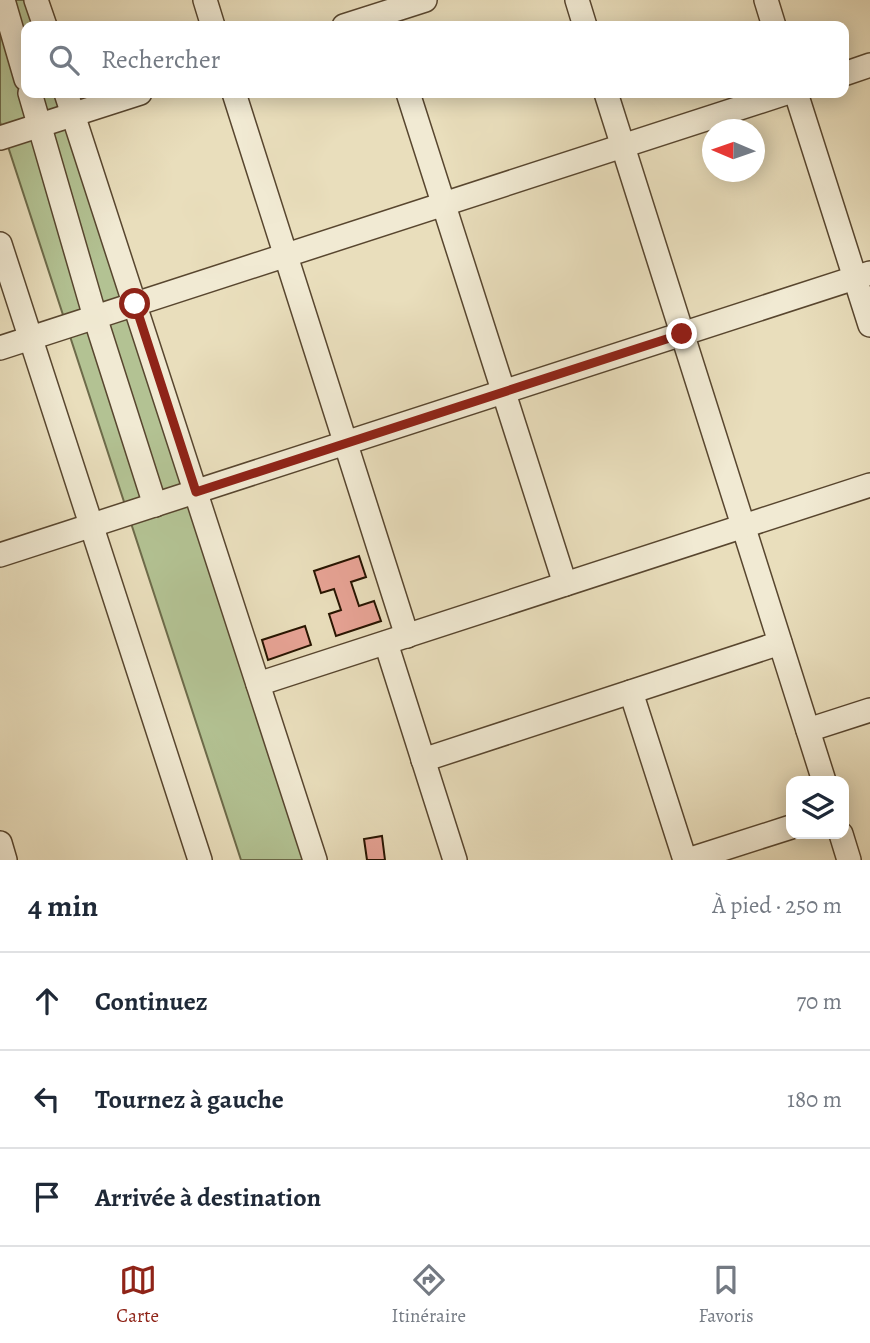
<!DOCTYPE html>
<html lang="fr">
<head>
<meta charset="utf-8">
<style>
  :root { --surface:#fff; --page:#f2f2f3; --text:#1f2937; --muted:#747a83; --line:#e0e1e3; --accent:#8f2418 }
  body { margin:0; font-family:Alegreya,serif; background:var(--page); color:var(--text) }
  .controls { position:absolute; right:21px; bottom:21px; display:grid; overflow:hidden; border-radius:14px; box-shadow:0 4px 18px #0003 }
  .controls button { width:63px; height:63px; display:grid; place-items:center; padding:0; border:0; border-bottom:2px solid var(--line); background:var(--surface); color:var(--text); font:35px sans-serif }
  .compass { position:absolute; left:702px; top:119px; width:63px; height:63px; border-radius:50%; background:var(--surface); box-shadow:0 4px 18px #0003; rotate:272deg }
  .stop { position:absolute; width:21px; height:21px; margin:-16px; border:5px solid #8f2418; border-radius:50%; background:#fff }
  .stop.end { background:#8f2418; border-color:#fff; box-shadow:0 2px 7px #0008 }
  .list { margin:0; padding:0; list-style:none }
  h2 { display:flex; justify-content:space-between; align-items:center; height:91px; margin:0; padding:0 28px; font-size:30px }
  h2 small { font-size:23px; font-weight:400; color:var(--muted) }
  .list li { display:grid; grid-template-columns:46px 1fr auto; gap:21px; align-items:center; box-sizing:border-box; height:98px; padding:0 28px; border-top:2px solid var(--line) }
  .list b { display:block; font-size:26px; white-space:nowrap }
  .list em { font-size:23px; font-style:normal; color:var(--muted) }
  .icon { flex:none; width:38px; height:38px; fill:none; stroke:currentColor; stroke-width:2; stroke-linecap:round; stroke-linejoin:round }
  .map { position:relative; flex:none; width:870px; height:860px; overflow:hidden }
  .search { position:absolute; background:var(--surface); box-shadow:0 4px 18px #0003; left:21px; right:21px; top:21px; height:77px; display:flex; align-items:center; gap:18px; box-sizing:border-box; padding:0 24px; border-radius:14px; color:var(--muted); font-size:26px }
  .sheet { height:385px; background:var(--surface) }
  nav { display:flex; justify-content:space-around; align-items:center; box-sizing:border-box; height:98px; border-top:2px solid var(--line); background:var(--surface); font-size:19px; color:var(--muted) }
  nav a { display:grid; justify-items:center; gap:4px }
  nav .on { color:var(--accent) }
  .map>svg:first-child { display:block }
  .green { fill:#b3c293; stroke:#6d6b4a; stroke-width:2 }
  .building { fill:#e7a395; stroke:#271400; stroke-width:2 }
  .lines { fill:none; stroke-linecap:round; stroke-linejoin:round }
  .minor-casing { stroke:#58462f; stroke-width:26 }
  .minor { stroke:#f1ead3; stroke-width:23 }
  .route { stroke:#8f2418; stroke-width:9 }
</style>
</head>
<body>
<div class="map">
<svg width="870" height="860" viewBox="0 0 870 860">
  <rect width="100%" height="100%" fill="#e9debc"/>
  <filter id="stains"><feTurbulence type="fractalNoise" baseFrequency=".00286" numOctaves="4"/><feColorMatrix values="0 0 0 0 .2 0 0 0 0 .09 0 0 0 0 .02 0 0 0 .5 -.17"/></filter>
  <radialGradient id="worn" r=".72"><stop offset=".6" stop-color="#630" stop-opacity="0"/><stop offset="1" stop-color="#630" stop-opacity=".3"/></radialGradient>
  <!-- green -->
  <polygon class="green" points="0,0 30,0 38,26 26,26 26,93 60,93 312,860 241,860 0,122"/>
  <!-- building -->
  <g class="building">
    <polygon points="359,556 366,577 351,582 359,606 374,601 381,621 336,636 329,614 341,610 334,589 321,593 314,571"/>
    <polygon points="305,626 311,645 268,660 262,640"/>
    <polygon points="382,836 385,860 367,860 364,839"/>
  </g>
  <g class="lines">
    <defs>
      <g id="minor">
        <polyline points="3,0 26,79"/>
        <polyline points="36,0 45,26"/>
        <polyline points="205,0 213,26"/>
        <polyline points="577,0 585,26"/>
        <polyline points="766,0 774,26"/>
        <polyline points="344,26 425,0"/>
        <polyline points="844,74 870,65"/>
        <polyline points="30,93 95,317 155,505"/>
        <polyline points="66,93 315,860"/>
        <polyline points="234,93 407,636"/>
        <polyline points="408,93 565,584"/>
        <polyline points="606,93 824,781"/>
        <polyline points="796,93 870,325"/>
        <polyline points="0,138 140,93"/>
        <polyline points="0,244 200,860"/>
        <polyline points="0,348 786,93"/>
        <polyline points="0,555 870,273"/>
        <polyline points="386,643 455,860"/>
        <polyline points="258,684 870,485"/>
        <polyline points="631,692 685,860"/>
        <polyline points="808,730 870,710"/>
        <polyline points="423,760 780,643"/>
        <polyline points="841,834 849,860"/>
        <polyline points="0,843 5,860"/>
        <polyline points="688,860 791,827"/>
      </g>
    </defs>
    <!-- minor casing -->
    <use href="#minor" class="minor-casing"/>
    <!-- minor -->
    <use href="#minor" class="minor"/>
  </g>
  <g class="lines">
    <!-- route -->
    <polyline class="route" points="135,304 196,492 682,334"/>
  </g>
  <rect width="100%" height="100%" filter="url(#stains)"/>
  <rect width="100%" height="100%" fill="url(#worn)"/>
</svg>
<div class="controls">
<button><svg class="icon" aria-label="layers" viewBox="0 0 24 24"><path d="M12 4l9 5-9 5-9-5zM3 14l9 5 9-5"/></svg></button>
</div>
<svg class="compass" viewBox="-18 -18 36 36"><path d="M0-13l5 13h-10z" fill="#e53935"/><path d="M0 13l5-13h-10z" fill="#747a83"/></svg>
<div class="stop" style="left:135px;top:304px"></div>
<div class="stop end" style="left:682px;top:334px"></div>
<div class="search"><svg class="icon" aria-label="search" viewBox="0 0 24 24"><circle cx="10" cy="10" r="6"/><path d="M15 15l6 6"/></svg>Rechercher</div>
</div>
<section class="sheet">
<h2>4 min<small>À pied · 250 m</small></h2>
<ul class="list">
<li><svg class="icon" aria-label="ahead" viewBox="0 0 24 24"><path d="M12 20V5M6 11l6-6 6 6"/></svg><div><b>Continuez</b></div><em>70 m</em></li>
<li><svg class="icon" aria-label="left" viewBox="0 0 24 24"><path d="M17 20v-9H6M10 6l-5 5 5 5"/></svg><div><b>Tournez à gauche</b></div><em>180 m</em></li>
<li><svg class="icon" aria-label="arrive" viewBox="0 0 24 24"><path d="M6 21V4h12l-3 4 3 4H6"/></svg><div><b>Arrivée à destination</b></div></li>
</ul>
</section>
<nav>
<a class="on"><svg class="icon" aria-label="map" viewBox="0 0 24 24"><path d="M3 6l6-2 6 2 6-2v14l-6 2-6-2-6 2zM9 4v14M15 6v14"/></svg>Carte</a>
<a><svg class="icon" aria-label="directions" viewBox="0 0 24 24"><path d="M12 3l9 9-9 9-9-9zM9 14v-3h6M13 9l2 2-2 2"/></svg>Itinéraire</a>
<a><svg class="icon" aria-label="saved" viewBox="0 0 24 24"><path d="M7 4h10v16l-5-4-5 4z"/></svg>Favoris</a>
</nav>
</body>
</html>
